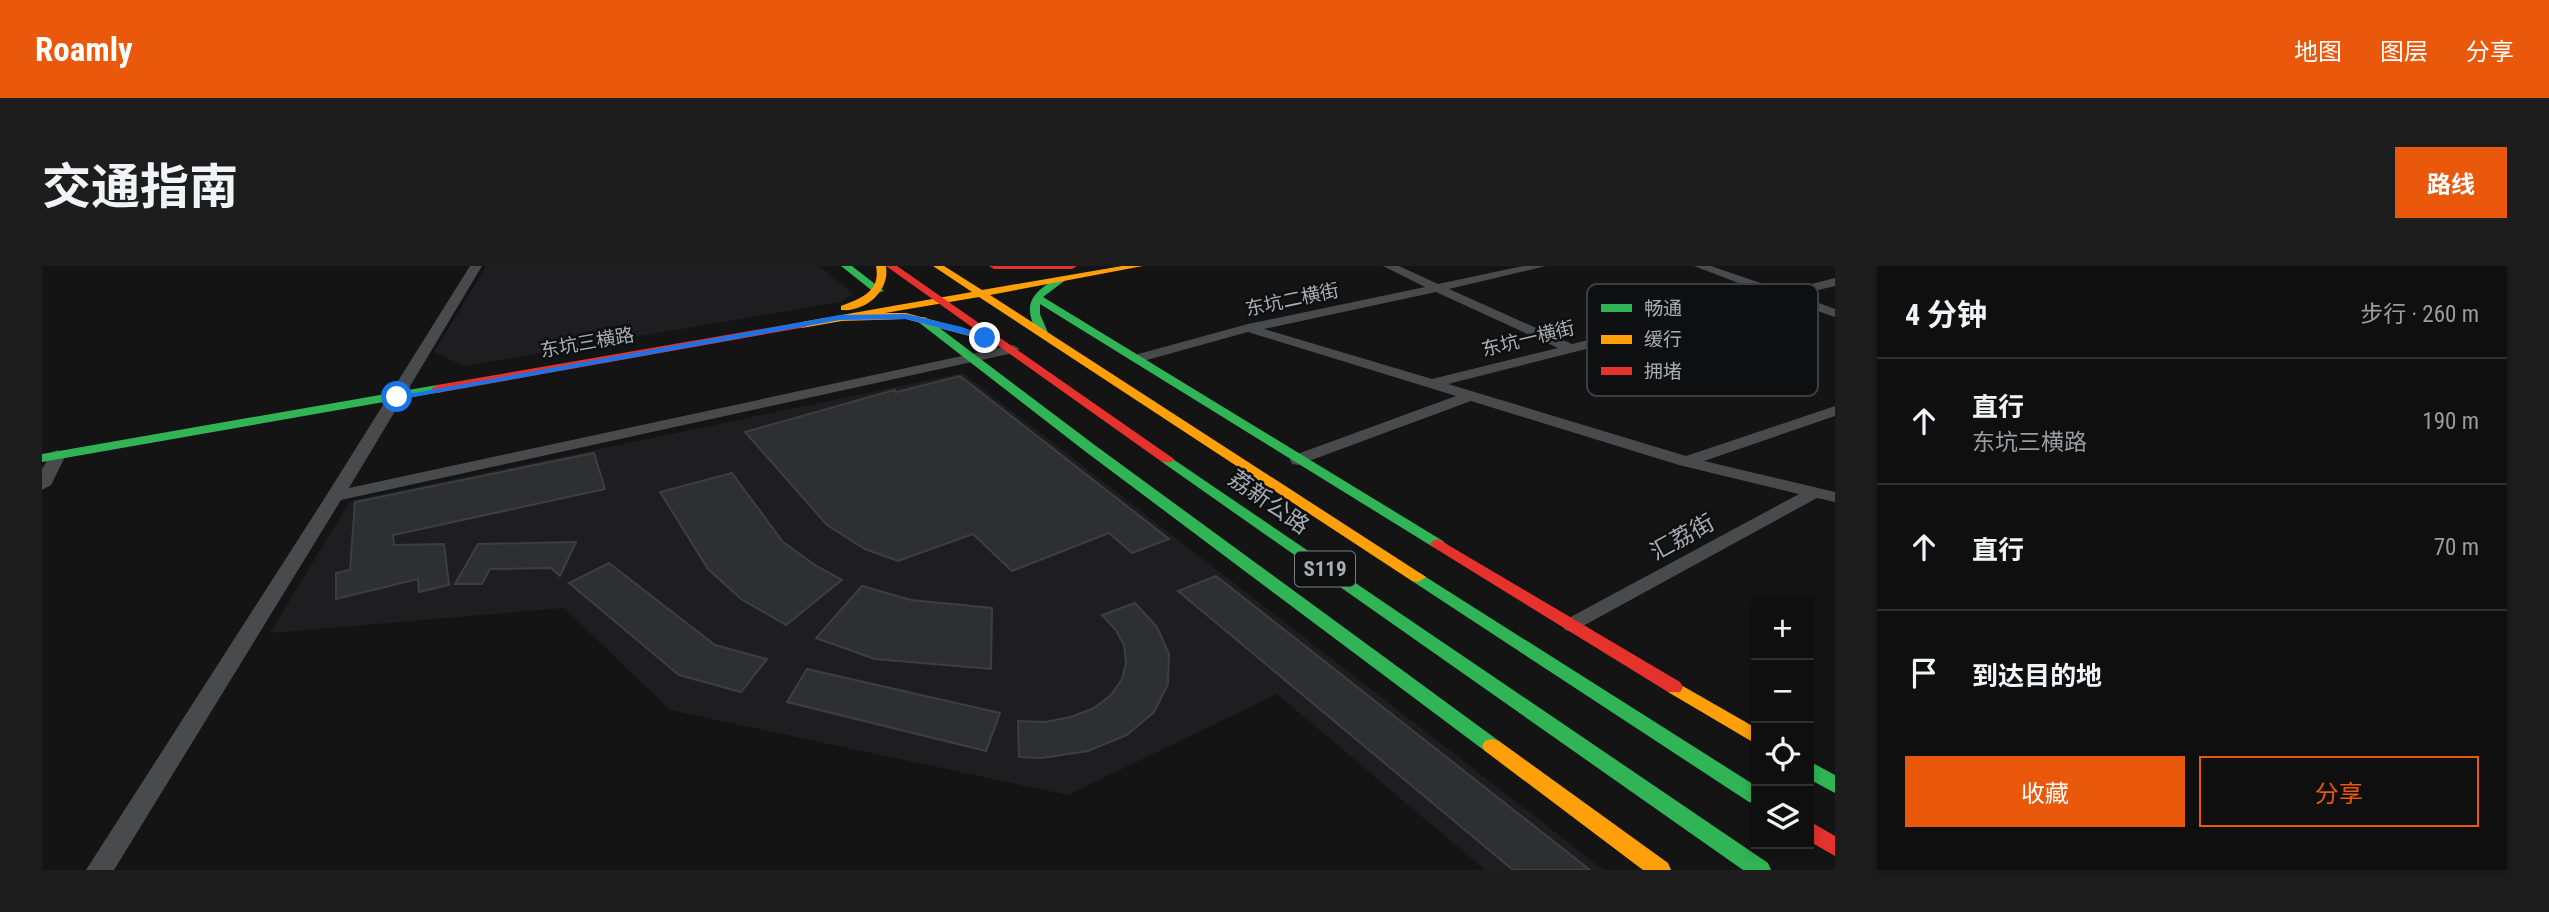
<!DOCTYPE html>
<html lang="zh">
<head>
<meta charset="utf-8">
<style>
  :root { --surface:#0f0f0f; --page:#1d1d1d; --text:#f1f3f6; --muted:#9b9c9e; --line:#2f2f2f; --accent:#ea580c }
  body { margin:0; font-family:"Roboto Condensed","Noto Sans SC",sans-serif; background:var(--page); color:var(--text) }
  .controls { position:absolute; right:21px; bottom:21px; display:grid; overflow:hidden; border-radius:0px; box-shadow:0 4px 10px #0003 }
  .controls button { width:63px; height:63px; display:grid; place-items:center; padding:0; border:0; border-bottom:2px solid var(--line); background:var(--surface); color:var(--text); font:35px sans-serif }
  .stop { position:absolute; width:21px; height:21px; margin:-16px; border:5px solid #1a73e8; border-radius:50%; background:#fff }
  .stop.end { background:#1a73e8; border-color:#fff; box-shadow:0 2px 7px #0008 }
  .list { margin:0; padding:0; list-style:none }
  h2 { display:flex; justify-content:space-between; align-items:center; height:91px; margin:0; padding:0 28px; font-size:30px }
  h2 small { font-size:23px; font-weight:400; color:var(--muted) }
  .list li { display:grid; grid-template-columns:46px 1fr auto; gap:21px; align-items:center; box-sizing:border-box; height:126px; padding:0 28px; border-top:2px solid var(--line) }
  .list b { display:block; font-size:26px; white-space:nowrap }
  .list p { margin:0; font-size:23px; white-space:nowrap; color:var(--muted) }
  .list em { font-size:23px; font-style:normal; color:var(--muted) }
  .actions { display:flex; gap:14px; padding:21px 28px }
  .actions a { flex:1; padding:16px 0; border:2px solid var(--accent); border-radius:0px; text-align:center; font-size:24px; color:var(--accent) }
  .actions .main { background:var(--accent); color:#fff }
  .icon { flex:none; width:38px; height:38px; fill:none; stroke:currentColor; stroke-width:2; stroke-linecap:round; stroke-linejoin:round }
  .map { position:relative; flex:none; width:1793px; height:604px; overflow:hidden; border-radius:0px }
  header { display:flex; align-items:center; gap:42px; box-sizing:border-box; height:98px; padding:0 35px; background:var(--accent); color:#fff }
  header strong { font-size:33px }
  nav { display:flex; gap:38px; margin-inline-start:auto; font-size:24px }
  .intro { display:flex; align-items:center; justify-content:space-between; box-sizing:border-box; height:168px; padding:0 42px }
  h1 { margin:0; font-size:49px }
  .button { padding:18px 32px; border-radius:0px; background:var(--accent); color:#fff; font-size:24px; font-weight:700 }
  main { display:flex; gap:42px; padding:0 42px }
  aside { flex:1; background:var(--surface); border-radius:0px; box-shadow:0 4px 10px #0003 }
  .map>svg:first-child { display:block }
  .built { fill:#1e1e20 }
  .building { fill:#2e2f30; stroke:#3c3f40; stroke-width:2 }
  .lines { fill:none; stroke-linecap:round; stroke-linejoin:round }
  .street { fill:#484a4c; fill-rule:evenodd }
  .fast { fill:#30b455; fill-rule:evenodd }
  .slow { fill:#ff9f0a; fill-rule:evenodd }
  .jam { fill:#e5322d; fill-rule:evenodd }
  .route { fill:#1a73e8 }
  .labels { text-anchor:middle; stroke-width:5; stroke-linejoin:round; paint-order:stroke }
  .far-street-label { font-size:19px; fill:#a5aeb4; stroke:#0e0f10 }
  .shield { fill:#0e0f10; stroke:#787e83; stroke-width:2 }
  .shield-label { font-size:21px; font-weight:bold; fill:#a5aeb4 }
  .street-label { font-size:23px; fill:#a5aeb4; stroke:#0e0f10 }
  .key { fill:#0e0f10; stroke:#3b3f41; stroke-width:2 }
  .key-label { font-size:19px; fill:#a5aeb4 }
</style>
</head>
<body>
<header>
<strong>Roamly</strong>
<nav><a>地图</a><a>图层</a><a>分享</a></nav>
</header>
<div class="intro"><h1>交通指南</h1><a class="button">路线</a></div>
<main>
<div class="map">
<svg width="1793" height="604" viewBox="0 0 1793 604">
  <rect width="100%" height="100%" fill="#141414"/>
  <!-- built -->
  <g class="built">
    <polygon points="444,0 777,0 812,28 798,36 422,100 392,86"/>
    <polygon points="921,107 1562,604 1443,604 1235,428 1026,529 628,444 522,342 228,367 308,235"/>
  </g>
  <!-- building -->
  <g class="building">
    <polygon points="918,110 1127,273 1090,287 1067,267 970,305 931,268 856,295 823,283 785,259 703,166 852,124 855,126"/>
    <polygon points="552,187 563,223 351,269 352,279 402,278 407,319 377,326 376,313 294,333 294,307 308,304 313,236"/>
    <polygon points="690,207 741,276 773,299 800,314 744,359 699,333 666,303 618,226"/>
    <polygon points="534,276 518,310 509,302 448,303 440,318 413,318 436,278"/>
    <polygon points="567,297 673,379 725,393 699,426 637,409 527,317"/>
    <polygon points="1174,310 1548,604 1471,604 1136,325"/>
    <polygon points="820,320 869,334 950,342 949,403 833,393 774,372"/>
    <polygon points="1093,337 1115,361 1127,388 1126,418 1112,446 1085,469 1046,485 1000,492 977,491 976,455 1003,456 1029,451 1052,442 1069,429 1080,413 1084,397 1082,379 1073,363 1060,349"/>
    <polygon points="765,403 958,447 944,485 745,436"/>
  </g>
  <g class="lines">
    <!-- street -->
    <g class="street">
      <polygon points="428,0 440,0 307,222 971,79 978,83 971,87 299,234 72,604 44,604 284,230"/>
      <path d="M1341,0h16l39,18 85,-18h23l-97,23 123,55 198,-49 -76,-29h17l73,25 51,-13v8l-38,9 38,14v8l-52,-18 -335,85 238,72 149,-50v10l-131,45 131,31v10l-18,-4 -245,134 -7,-2 -3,-5 3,-5 234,-126 -120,-29 -208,-64 -173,64 -6,-1 -2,-4 2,-4 164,-60 -208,-64 -112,31 -7,-4 2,-3 117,-32 177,-37zM1394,26l122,56 -126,31 -168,-50z"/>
      <polygon points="16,184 24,189 9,219 0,224 0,203 10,186"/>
    </g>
    <!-- fast -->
    <g class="fast">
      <polygon points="799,0 810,0 842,25 833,27"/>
      <path d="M1017,11l8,2 -24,18 400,244 3,3 -3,3h-10l-393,-243v10l8,19 -9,2c-18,-30 -8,-42 20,-58z"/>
      <polygon points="875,51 883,51 1054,180 1457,475 1460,480 1457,485 1450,487 1443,485 1044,186 875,55"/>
      <polygon points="395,119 399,120 399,126 0,196 0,188"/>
      <polygon points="1125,189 1726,597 1729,604 1701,604 1120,196 1118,193"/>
      <polygon points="1376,306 1714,520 1714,538 1707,536 1370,315 1368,311"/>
      <polygon points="1767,495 1793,509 1793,527 1767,513"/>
    </g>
    <!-- slow -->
    <g class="slow">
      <path d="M834,0h10c4,25 -20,46 -45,44v-4c21,-8 40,-15 35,-40z"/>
      <polygon points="891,0 902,0 940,24 1080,0 1101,0 948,29 1384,311 1376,316 1370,315 937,31 843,47 864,47 935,66 936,68 931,71 864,53 800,55 760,62 755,59 760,56 930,26"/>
      <polygon points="1632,415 1714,462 1714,478 1626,426 1623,421 1626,416"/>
      <polygon points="1450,473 1457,475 1626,597 1629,604 1601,604 1443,485 1440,480 1443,475"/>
    </g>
    <!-- jam -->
    <g class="jam">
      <polygon points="844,0 855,0 1132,193 1130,196 1120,196"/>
      <polygon points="947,0 1035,0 1030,3 952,3"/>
      <polygon points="760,56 764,57 764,61 395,127 389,123 395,119"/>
      <polygon points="1396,273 1638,416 1641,421 1638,426 1626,426 1391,281 1388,278 1391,275"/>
      <polygon points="1767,555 1793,570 1793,590 1767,575"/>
    </g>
  </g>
  <!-- route -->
  <polygon class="route" points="864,48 920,61 947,72 943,74 864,53 798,54 355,134 350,131 798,49"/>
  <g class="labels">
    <!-- far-street labels -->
    <g class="far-street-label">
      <text transform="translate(1250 33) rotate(-12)" y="7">东坑二横街</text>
      <text transform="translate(1486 72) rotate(-14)" y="7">东坑一横街</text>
      <text transform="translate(545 76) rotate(-10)" y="7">东坑三横路</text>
    </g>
    <!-- shield labels -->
    <rect class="shield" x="1253" y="285.5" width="60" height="35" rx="5"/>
    <g class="shield-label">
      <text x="1283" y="310">S119</text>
    </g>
    <!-- street labels -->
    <g class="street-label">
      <text transform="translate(1227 236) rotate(35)" y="8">荔新公路</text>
      <text transform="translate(1640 271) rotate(-29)" y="8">汇荔街</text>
    </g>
  </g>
  <!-- legend -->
  <rect x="1545" y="18" width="231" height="112" rx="10" class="key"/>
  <rect x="1559" y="38" width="31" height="8" fill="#30b455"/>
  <rect x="1559" y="69" width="31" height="9" fill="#ff9f0a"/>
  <rect x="1559" y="101" width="31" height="8" fill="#e5322d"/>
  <g class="key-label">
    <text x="1602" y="49">畅通</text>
    <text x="1602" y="80">缓行</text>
    <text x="1602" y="112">拥堵</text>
  </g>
</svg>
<div class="controls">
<button>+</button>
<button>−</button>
<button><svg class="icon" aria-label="locate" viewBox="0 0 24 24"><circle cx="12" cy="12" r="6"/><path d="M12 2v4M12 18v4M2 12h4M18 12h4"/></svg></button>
<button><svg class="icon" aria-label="layers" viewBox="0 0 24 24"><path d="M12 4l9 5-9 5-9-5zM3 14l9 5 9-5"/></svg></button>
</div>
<div class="stop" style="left:355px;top:131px"></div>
<div class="stop end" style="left:943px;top:72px"></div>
</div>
<aside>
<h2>4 分钟<small>步行 · 260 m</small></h2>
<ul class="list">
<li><svg class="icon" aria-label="ahead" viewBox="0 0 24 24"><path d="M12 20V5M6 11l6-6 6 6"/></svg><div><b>直行</b><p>东坑三横路</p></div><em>190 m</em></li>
<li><svg class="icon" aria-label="ahead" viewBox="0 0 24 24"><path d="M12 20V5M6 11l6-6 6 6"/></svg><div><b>直行</b></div><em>70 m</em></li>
<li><svg class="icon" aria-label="arrive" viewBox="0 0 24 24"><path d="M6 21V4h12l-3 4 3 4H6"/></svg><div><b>到达目的地</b></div></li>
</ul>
<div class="actions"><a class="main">收藏</a><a>分享</a></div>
</aside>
</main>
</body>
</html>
